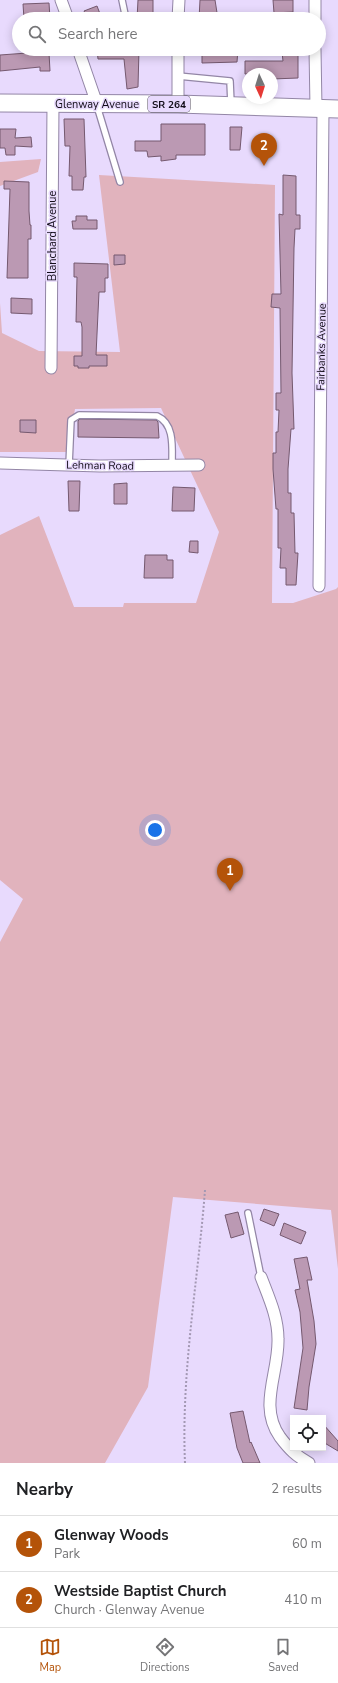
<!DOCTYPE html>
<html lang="en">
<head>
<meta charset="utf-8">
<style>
  :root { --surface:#fff; --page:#f6f6f6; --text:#202124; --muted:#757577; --line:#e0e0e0; --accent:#b45309 }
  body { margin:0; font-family:"Nunito Sans",sans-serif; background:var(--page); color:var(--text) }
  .controls { position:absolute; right:12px; bottom:12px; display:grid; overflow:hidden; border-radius:0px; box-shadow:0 2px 10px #0003 }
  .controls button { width:36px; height:36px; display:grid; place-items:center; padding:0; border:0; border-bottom:1px solid var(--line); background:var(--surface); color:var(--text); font:20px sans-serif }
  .compass { position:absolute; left:242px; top:68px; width:36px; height:36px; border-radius:50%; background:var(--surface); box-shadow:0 2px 10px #0003; rotate:176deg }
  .you { position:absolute; left:155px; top:830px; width:14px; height:14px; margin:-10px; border:3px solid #fff; border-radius:50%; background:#1a73e8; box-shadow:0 0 0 6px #1a73e833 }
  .badge { display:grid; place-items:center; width:26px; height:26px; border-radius:50%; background:var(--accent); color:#fff; font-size:13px; font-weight:700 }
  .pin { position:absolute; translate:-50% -33px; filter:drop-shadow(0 1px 2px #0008) }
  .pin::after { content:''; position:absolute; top:21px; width:14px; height:12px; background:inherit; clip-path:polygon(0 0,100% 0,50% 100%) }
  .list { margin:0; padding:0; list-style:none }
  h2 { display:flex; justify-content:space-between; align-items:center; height:52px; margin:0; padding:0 16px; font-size:17px }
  h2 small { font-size:13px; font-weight:400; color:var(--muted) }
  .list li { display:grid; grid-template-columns:26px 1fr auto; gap:12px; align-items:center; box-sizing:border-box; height:56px; padding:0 16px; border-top:1px solid var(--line) }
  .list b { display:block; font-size:15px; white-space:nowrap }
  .list p { margin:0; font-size:13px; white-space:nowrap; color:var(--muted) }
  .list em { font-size:13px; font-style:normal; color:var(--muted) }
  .icon { flex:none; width:22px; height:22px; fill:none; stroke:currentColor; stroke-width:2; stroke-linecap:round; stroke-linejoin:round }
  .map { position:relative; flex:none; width:338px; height:1463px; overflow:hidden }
  .search { position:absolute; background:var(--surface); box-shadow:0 2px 10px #0003; left:12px; right:12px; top:12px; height:44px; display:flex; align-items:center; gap:10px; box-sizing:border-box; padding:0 14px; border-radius:22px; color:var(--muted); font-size:15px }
  .sheet { height:164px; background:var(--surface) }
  nav { display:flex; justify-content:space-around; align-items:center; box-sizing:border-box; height:56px; border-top:1px solid var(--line); background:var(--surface); font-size:11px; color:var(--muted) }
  nav a { display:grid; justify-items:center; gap:2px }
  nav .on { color:var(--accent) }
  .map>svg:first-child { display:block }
  .green { fill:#e1b3bd }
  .building { fill:#bb99b3; stroke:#75596f }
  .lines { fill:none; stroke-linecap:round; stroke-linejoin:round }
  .service-casing { stroke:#9386a6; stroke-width:8 }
  .minor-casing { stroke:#9386a6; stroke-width:13 }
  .primary-casing { stroke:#9386a6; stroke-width:19 }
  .path { stroke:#a398b3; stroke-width:2; stroke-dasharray:2 2; stroke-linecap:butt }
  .service { stroke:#fff; stroke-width:5.5 }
  .minor { stroke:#fff; stroke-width:11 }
  .primary { stroke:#fff; stroke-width:17 }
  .labels { text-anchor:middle; stroke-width:3; stroke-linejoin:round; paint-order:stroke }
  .shield { fill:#e8dafd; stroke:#524a5d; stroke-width:1 }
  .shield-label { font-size:10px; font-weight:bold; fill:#120d18 }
  .street-label { font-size:11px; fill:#120d18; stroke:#e8dafd }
</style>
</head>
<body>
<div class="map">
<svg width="338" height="1463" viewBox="0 0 338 1463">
  <rect width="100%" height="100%" fill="#e8dafd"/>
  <!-- green -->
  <g class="green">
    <polygon points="41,159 38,172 0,186 0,162"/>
    <polygon points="99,175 275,185 272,603 293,603 336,589 338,587 338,1269 331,1210 173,1197 148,1387 105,1463 0,1463 0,942 23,899 0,880 0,535 39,516 74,607 123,607 124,603 196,603 219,532 161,408 75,409 68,452 0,452 0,303 2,333 39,351 120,352"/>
  </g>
  <!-- building -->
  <g class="building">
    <polygon points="138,0 153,0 153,19 137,19"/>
    <polygon points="200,0 215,0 218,19 199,19"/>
    <polygon points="273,0 293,0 293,12 274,13"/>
    <polygon points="49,3 50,19 24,19 23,4"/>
    <polygon points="97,6 102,19 88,19 84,11"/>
    <polygon points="97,49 139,49 138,87 127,89 124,59 98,59"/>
    <polygon points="202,49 238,49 237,62 202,63"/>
    <polygon points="41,52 49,53 50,71 40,71 40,67 0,71 0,55"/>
    <polygon points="282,52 298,53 298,78 272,79 272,74 245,74 245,61 283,61"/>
    <polygon points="64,119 84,119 86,177 84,177 83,190 72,190 72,176 69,176 70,146 65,146"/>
    <polygon points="161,124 205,124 205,155 176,155 176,159 161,161 161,156 148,157 147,151 135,151 135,141 161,141"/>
    <polygon points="230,127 242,127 240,150 230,150"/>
    <polygon points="0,129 16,129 15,138 31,137 32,147 15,146 15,155 6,155 5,148 0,148"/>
    <polygon points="283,175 296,176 296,215 300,215 300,229 295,229 294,248 292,373 294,429 291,429 288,469 288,493 291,493 291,513 294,513 295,553 298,553 296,585 286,585 286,568 280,568 281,548 278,548 278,509 276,509 273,469 273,453 276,453 276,432 278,432 279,410 276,410 276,393 281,393 280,308 271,307 272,294 281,294 279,214 283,215"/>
    <polygon points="4,181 29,182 29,211 30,225 31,225 31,239 28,239 28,278 7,278 10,189 4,189"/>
    <polygon points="76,216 87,216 87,220 97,220 97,229 73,229 72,221 76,221"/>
    <polygon points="114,255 125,255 125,264 114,265"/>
    <polygon points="74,263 108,264 108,278 105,278 105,292 99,292 96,355 107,355 107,366 89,366 89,368 78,368 78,366 74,366 74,356 82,356 82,327 81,322 76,322 77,277 74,277"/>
    <polygon points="11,298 32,299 32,314 11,313"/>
    <polygon points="80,419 156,420 158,422 159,438 78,437 78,421"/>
    <polygon points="20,420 36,420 36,433 20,432"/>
    <polygon points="68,481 80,481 79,511 69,511"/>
    <polygon points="127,483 127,504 114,504 114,484"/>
    <polygon points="173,487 195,488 194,511 172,511"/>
    <polygon points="190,541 198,541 198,553 189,552"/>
    <polygon points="145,555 167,555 167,560 173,560 173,578 144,578"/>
    <polygon points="264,1209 279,1214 274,1226 260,1220"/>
    <polygon points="238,1212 244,1234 231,1238 225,1215"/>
    <polygon points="284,1223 306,1232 301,1244 280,1235"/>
    <polygon points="307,1257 312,1280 307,1280 314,1321 316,1344 309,1387 307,1410 294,1408 303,1348 300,1312 295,1290 300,1289 294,1259"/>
    <polygon points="243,1411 250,1443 251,1442 260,1463 243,1463 237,1448 230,1413"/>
    <polygon points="323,1424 338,1441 338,1451 323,1442"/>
  </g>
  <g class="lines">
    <defs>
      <g id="service">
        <polyline points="122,0 126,19"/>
        <polyline points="178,76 230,81 231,104"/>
        <polyline points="97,106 120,182"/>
        <path d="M69,465l2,-45 8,-5 78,1c18,8 15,32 15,49"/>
        <polyline points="248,1213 261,1277"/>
      </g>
      <g id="minor">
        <polyline points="61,0 68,19"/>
        <polyline points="315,0 315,19"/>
        <polyline points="178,19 179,0"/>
        <polyline points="78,49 97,104"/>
        <polyline points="315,49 316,108"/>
        <polyline points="178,104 178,49"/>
        <polyline points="51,368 53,104"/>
        <polyline points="0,463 100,466 199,465"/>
        <polyline points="319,586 323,109"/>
        <path d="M261,1277c8,21 17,40 17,62 1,34 -20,67 2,98 9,12 16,19 29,26"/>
      </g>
      <polyline id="primary" points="0,103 178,104 338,109"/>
    </defs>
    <!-- service casing -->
    <use href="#service" class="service-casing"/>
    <!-- minor casing -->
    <use href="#minor" class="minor-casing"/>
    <!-- primary casing -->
    <use href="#primary" class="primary-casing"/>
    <!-- path -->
    <path class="path" d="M185,1463c-4,-91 13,-182 20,-273"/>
    <!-- service -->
    <use href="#service" class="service"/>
    <!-- minor -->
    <use href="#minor" class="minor"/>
    <!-- primary -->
    <use href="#primary" class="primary"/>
  </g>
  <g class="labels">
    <!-- shield labels -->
    <rect class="shield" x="148" y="96" width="42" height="16" rx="3"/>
    <g class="shield-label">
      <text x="169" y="108">SR 264</text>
    </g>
    <!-- street labels -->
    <g class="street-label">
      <text x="97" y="108">Glenway Avenue</text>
      <text transform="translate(52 236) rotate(-90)" y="4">Blanchard Avenue</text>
      <text transform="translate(321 347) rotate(-89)" y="4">Fairbanks Avenue</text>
      <text transform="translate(100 465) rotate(1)" y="4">Lehman Road</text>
    </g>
  </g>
</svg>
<div class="controls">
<button><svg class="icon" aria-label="locate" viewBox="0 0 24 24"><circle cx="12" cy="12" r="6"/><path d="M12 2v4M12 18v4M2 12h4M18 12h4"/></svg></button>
</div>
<svg class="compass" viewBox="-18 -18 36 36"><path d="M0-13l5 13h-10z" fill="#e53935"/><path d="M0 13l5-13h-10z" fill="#757577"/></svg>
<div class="you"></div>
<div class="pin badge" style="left:230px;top:891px">1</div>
<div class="pin badge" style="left:264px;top:166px">2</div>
<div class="search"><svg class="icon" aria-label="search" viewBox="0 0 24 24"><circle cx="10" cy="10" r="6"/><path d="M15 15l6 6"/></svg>Search here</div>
</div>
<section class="sheet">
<h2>Nearby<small>2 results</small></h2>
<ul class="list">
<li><span class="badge">1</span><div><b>Glenway Woods</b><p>Park</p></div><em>60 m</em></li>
<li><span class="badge">2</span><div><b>Westside Baptist Church</b><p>Church · Glenway Avenue</p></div><em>410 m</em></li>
</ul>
</section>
<nav>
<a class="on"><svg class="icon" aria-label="map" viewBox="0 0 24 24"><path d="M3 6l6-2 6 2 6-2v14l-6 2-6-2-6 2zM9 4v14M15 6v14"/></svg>Map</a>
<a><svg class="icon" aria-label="directions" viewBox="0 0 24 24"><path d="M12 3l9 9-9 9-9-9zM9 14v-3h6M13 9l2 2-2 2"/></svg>Directions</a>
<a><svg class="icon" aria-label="saved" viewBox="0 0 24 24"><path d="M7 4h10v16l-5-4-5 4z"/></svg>Saved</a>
</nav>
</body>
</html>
